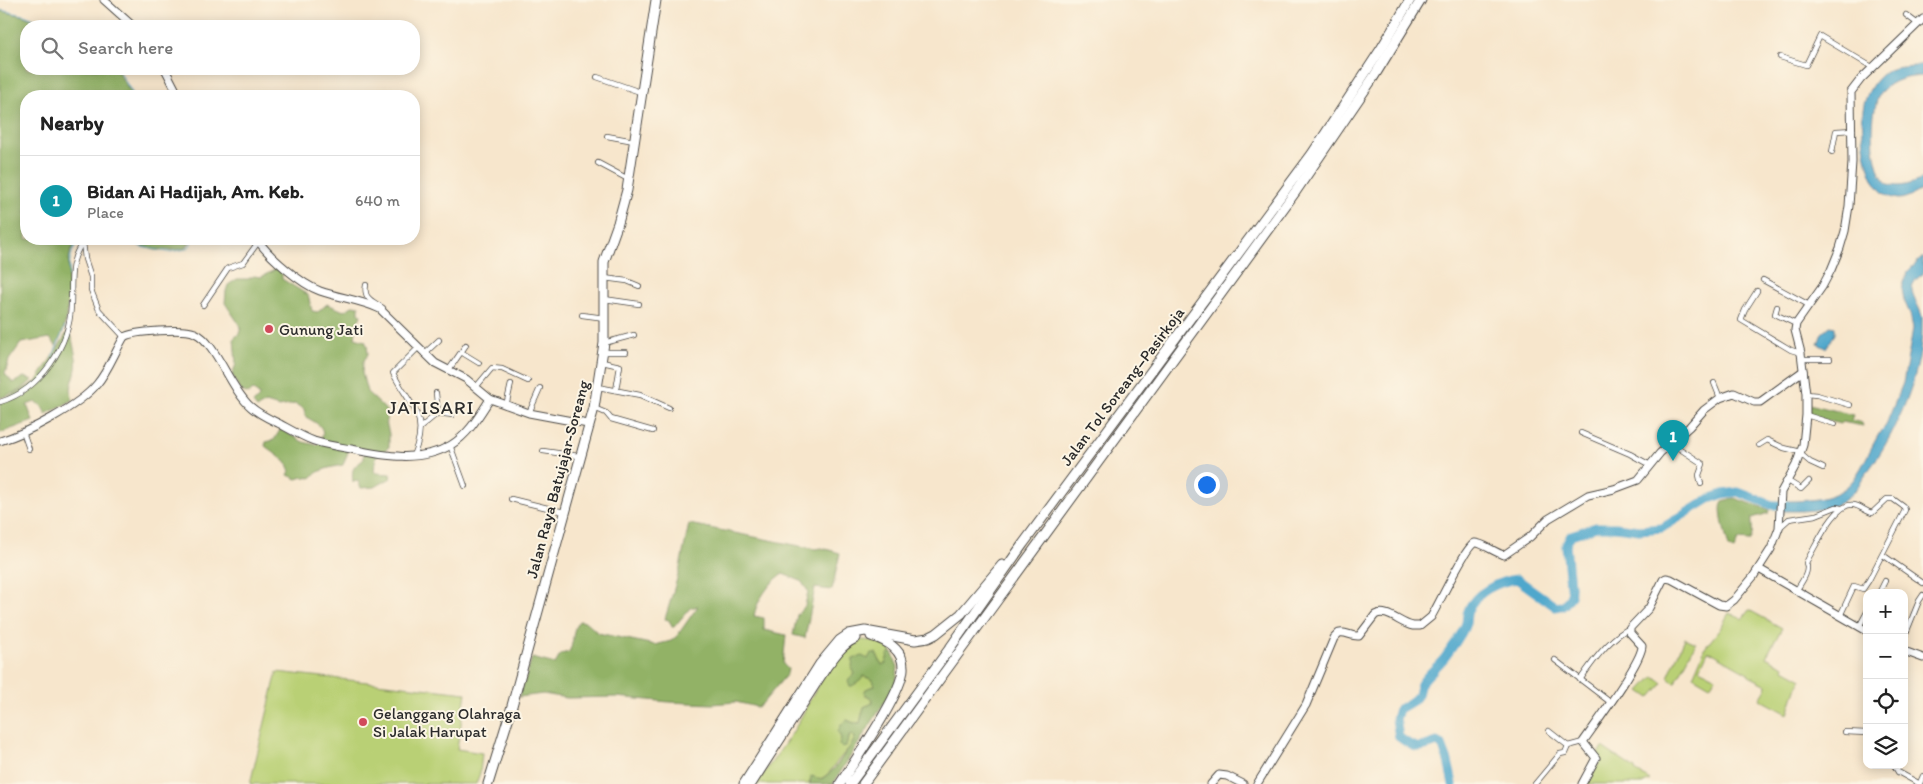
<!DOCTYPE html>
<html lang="en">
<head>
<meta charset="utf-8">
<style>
  :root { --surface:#fff; --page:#f2f2f2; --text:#222; --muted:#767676; --line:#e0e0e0; --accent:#d1495b }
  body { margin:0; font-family:Itim,sans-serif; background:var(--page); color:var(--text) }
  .controls { position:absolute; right:15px; bottom:15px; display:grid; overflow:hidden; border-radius:10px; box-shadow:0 2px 12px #0003 }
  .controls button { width:45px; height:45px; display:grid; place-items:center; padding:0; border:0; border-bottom:1px solid var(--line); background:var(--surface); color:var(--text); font:25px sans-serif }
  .you { position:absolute; left:1206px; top:484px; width:18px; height:18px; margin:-12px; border:4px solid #fff; border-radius:50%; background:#1a73e8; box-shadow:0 0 0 8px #1a73e833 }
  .badge { display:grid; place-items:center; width:32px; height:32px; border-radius:50%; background:var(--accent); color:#fff; font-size:16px; font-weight:700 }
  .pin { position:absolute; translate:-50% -41px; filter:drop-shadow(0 1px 2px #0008) }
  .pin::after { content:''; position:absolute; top:26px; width:18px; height:15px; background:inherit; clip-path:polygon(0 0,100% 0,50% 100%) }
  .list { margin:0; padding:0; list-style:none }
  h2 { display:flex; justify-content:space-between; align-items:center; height:65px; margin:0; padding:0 20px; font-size:21px }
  h2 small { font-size:16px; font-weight:400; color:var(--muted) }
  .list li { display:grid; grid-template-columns:32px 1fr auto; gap:15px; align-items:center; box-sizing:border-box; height:90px; padding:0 20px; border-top:1px solid var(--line) }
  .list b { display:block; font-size:19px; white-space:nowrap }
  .list p { margin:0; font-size:16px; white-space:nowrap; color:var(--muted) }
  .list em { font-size:16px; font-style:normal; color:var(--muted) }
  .icon { flex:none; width:28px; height:28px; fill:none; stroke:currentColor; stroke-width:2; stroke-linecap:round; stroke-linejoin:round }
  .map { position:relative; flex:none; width:1923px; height:784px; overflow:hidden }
  .search { position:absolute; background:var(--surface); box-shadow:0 2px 12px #0003; left:20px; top:20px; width:400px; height:55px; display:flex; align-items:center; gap:12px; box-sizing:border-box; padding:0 18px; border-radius:20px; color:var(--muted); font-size:19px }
  .panel { position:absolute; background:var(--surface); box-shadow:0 2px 12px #0003; left:20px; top:90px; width:400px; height:155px; border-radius:20px }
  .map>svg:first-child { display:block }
  .green { fill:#b9d075; stroke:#727e50 }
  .forest { fill:#92b266; stroke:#5e6e48 }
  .water { fill:#4fa7cc; stroke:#3d697c }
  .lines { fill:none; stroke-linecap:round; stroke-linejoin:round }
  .stream { stroke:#4fa7cc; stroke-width:1 }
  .river { stroke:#4fa7cc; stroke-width:9 }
  .street-casing { stroke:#4a4743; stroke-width:6 }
  .secondary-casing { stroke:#4a4743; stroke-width:9 }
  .highway-casing { stroke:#4a4743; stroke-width:11 }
  .street { stroke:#fff; stroke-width:4.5 }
  .secondary { stroke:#fff; stroke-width:7 }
  .highway { stroke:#fff; stroke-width:9 }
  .poi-dot { fill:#d1495b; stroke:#fcf5e5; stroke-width:2 }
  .labels { text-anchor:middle; stroke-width:4; stroke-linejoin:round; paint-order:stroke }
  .poi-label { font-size:16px; fill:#2b2b2b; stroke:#fcf5e5; text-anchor:start }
  .street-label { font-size:16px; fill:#2b2b2b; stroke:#fcf5e5 }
  .quarter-label { font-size:19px; letter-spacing:1px; fill:#2b2b2b; stroke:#fcf5e5 }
</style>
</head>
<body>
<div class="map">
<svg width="1923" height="784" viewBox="0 0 1923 784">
  <rect width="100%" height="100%" fill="#fcf5e5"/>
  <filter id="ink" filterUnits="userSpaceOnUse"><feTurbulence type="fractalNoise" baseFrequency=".02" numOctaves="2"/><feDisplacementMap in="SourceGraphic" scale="10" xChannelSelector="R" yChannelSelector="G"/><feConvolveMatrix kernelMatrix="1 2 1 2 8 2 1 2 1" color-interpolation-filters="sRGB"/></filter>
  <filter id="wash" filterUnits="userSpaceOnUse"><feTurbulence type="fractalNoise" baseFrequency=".0096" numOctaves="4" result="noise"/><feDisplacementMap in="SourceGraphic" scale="20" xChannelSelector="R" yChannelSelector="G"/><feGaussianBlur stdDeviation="1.12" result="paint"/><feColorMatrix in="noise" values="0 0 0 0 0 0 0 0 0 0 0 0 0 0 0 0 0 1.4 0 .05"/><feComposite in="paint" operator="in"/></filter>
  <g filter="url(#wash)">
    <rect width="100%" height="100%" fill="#f7e6cc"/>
    <!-- green -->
    <g class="green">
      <polygon points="1749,610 1782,628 1766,657 1784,666 1784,669 1802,679 1796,689 1788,714 1760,699 1766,689 1767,685 1749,676 1748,673 1711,652 1708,651 1700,669 1716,677 1710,686 1693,676 1705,648 1720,629 1729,613 1742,619"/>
      <polygon points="1685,638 1696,643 1675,683 1668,677"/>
      <path d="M860,640c12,0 22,2 31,10l-3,5 -2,8 -4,2 -5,-10 -9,4 -20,22 15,-5 10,4 3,4 -1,2 -9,3v7l6,3 1,4 -9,4 -4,16h-6l-7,-3 1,22 2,-7h2l3,2c-2,8 -8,13 -13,19 -14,15 -10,21 -33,26l1,2h-54c12,-17 25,-34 36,-51 19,-29 34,-79 68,-93z"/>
      <polygon points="277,672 466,693 457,749 482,753 480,773 476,784 250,784"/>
      <polygon points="1654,676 1663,683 1650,698 1640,691"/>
      <polygon points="1602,747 1635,769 1635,771 1650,780 1642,784 1587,784 1599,763 1600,759 1597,755"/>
    </g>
    <!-- forest -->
    <g class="forest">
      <path d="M0,11l24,5 25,10h-23v43h90l17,27h-107v143h53l-8,11 -2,9c-2,30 3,60 -13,87l-6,-8 -29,5 -12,17 -4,14 8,9 11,-6 9,3 -14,11 -19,7z"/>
      <polygon points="132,239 192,239 186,248 178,250 155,250 142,246"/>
      <path d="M280,267l2,4v8l26,16 4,16 6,1 9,-8 17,7 10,-6 5,1v6l2,4 -4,7 -2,15 10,3 2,4 1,9 -5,8 -1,11 5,19 16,15 4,5 -1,10 3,12v13l-5,4 -4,1 -4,5 -2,14 2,2 14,1 1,4 -16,9 -14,1 -3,-7 -5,1c-2,-16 1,-14 11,-23v-7l-14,-5 -7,18c-10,2 -25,4 -32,13l-8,-1 -6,2 -9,-4 2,-4 -4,-9 -21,-16 1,-4 8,-2 6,-10h2l21,12 14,3c12,-16 3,-20 -11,-28l-2,-8 -9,-5 -16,3 -13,-4 -9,5 -4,-5 6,-6v-3l-6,-4 -5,4 -8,-4 -8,-15 4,-11 -2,-26 5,-4 2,-7 -16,-24 1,-12 2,-6 9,-6h11l6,-3 7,1z"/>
      <path d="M67,333l5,4c1,11 6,21 4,32 -2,12 -8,19 -3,31l-27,14 -5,-9 -6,-3 -8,3 6,16 -33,12v-31l36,-20z"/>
      <polygon points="1809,404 1853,415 1851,420 1862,423 1863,426 1842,422 1840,424 1808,415"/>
      <path d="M1734,498l36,12 -1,3 -17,5c-1,8 3,16 -3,23l-11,-1 -4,10 -5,-2c-2,-10 -12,-38 -6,-47z"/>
      <path d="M689,524l126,25 7,-1 18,5 -8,37 -17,-2 -10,50 -12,-3 4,-20 8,-9 3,-15 -7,-10 -18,-7c-13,7 -27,28 -29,42l10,2v12l22,5 -3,29 5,5 -1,5 -26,31 -4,2 -21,-5 -24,2 -43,-2 -52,-5 -50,1 -24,-4 -24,3 13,-39 23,6 6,-10 8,-2c6,-11 2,-22 10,-31l7,1 12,11 57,12 16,-4 6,-5 21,-30 -8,2 -16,19h-2l-3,-7 -4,-1 14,-47z"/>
      <polygon points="891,650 898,667 896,684 833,784 810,784 811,776 822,779 834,769 854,741 855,737 852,735 850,735 846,746 841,747 839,745 841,738 838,732 841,725 847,720 854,723 860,723 864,707 873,703 872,699 864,693 866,689 875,686 873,680 864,676 860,681 852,686 850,686 848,681 855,674 852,668 853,659 862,656 868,659 871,653 876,653 882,665 886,663 888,655"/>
    </g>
    <!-- water -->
    <g class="water">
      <path d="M1923,65v11c-16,1 -31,3 -42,16 -12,15 -11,83 8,92 12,5 23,-1 34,-5v10c-8,4 -16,10 -25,10 -33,-3 -37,-64 -35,-89 2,-15 12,-34 26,-40 9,-4 24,-3 34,-5z"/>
      <path d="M1923,257v17c-22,15 -5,25 -1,43 0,5 0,11 0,16 -1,41 -25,97 -49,131 -10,13 -16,28 -31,38 -18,10 -41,9 -60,9v-10c24,0 56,0 72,-22 10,-14 17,-32 26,-47l5,-5 18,-44 8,-43 2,-12 -3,-14 -6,-14 -2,-11 6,-18z"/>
      <polygon points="1830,326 1835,327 1835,334 1826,348 1818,344 1822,333"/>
    </g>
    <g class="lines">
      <!-- stream -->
      <g class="stream">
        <polyline points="0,10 24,15 52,26"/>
        <polyline points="118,69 134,96"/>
        <polyline points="130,239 141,247 169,252 186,249 190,246 193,239"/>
        <path d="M69,276c0,-14 1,-27 12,-37"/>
        <polyline points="52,358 65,327"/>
      </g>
      <!-- river -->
      <path class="river" d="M1453,784l-5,-23 -6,-16 -5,-3c-20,8 -22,7 -38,-5l-3,-18 3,-10c7,-4 15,-7 19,-14 1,-3 1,-7 3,-11 7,-11 18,-18 25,-28 7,-10 17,-22 20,-33 1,-4 0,-8 2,-12 6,-18 31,-30 49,-32l39,28 8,-2 7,-9 -5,-51 5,-10 25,-8h20l23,3 23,-2 47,-29 14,-5 15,-2 34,13h15"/>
    </g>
  </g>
  <g filter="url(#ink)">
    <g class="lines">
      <defs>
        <g id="street">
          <polyline points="1906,15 1918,24"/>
          <polyline points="1780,57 1806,65 1820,36 1872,67"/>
          <polyline points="597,77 643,93"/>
          <polyline points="607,136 634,141"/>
          <polyline points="1832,152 1836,131 1853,130"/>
          <polyline points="598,163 628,179"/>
          <polyline points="83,242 85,259 91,277 91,290 99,310 124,337"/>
          <polyline points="604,278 627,281 639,286"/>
          <polyline points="1763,280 1809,305"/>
          <path d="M366,285c-3,14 7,16 17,23"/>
          <polyline points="1757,291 1745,310 1741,320 1791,350 1801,353"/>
          <polyline points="604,299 639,304"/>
          <polyline points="203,305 228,268 243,263 259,241"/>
          <polyline points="1777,307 1775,314 1796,324"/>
          <polyline points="582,315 605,318"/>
          <polyline points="604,343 634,335"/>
          <polyline points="461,352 479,363"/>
          <polyline points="602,352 626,352"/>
          <polyline points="424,354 439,340"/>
          <polyline points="1802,359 1830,359"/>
          <polyline points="602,362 620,366 616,390"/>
          <polyline points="448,371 466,345"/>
          <polyline points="1714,383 1720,398"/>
          <polyline points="476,387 492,368 502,369 528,381"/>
          <polyline points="598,387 640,395 669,408"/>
          <polyline points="1806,394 1817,395 1850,405"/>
          <path d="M0,402c40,-12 70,-56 71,-97 1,-23 -3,-43 12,-63"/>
          <polyline points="506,406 511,384"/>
          <polyline points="594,408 606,413 611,419 653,431"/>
          <polyline points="438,413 452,415"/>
          <polyline points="529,413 540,388"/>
          <polyline points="1806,415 1835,424"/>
          <polyline points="421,427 438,413 436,393"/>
          <polyline points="23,432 29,449"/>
          <polyline points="1581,433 1630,454 1650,465"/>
          <polyline points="1671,443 1703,464 1699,475 1701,484"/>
          <polyline points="450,445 465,486"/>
          <polyline points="1759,445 1767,440 1784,448 1797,451 1810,462 1823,468"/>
          <polyline points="543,451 579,456"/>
          <path d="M413,456c18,-41 -4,-50 -20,-83l25,-25"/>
          <polyline points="1788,481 1801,489 1809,481"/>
          <polyline points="511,499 564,512"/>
          <polyline points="1779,528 1789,519 1816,515 1836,507 1841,508"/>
          <polyline points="1883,555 1923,583"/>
          <path d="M1796,591c5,-8 14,-19 10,-28l3,-6c8,-13 27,-56 45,-52 6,1 11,6 18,8l15,-14h6l11,8 1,3 -36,70 -6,9 -9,-3 -14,30"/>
          <polyline points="1879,593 1885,581"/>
          <polyline points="1859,627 1867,612"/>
          <polyline points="1904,638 1919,601 1923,595"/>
          <polyline points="1555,660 1610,702"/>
          <path d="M1580,680c12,-18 30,-43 50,-52"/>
          <polyline points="1549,731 1568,746"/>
          <polyline points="1845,732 1867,733"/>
          <polyline points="1894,765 1898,772 1920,784"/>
          <polyline points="1920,783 1923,776"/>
          <polyline points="1535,784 1560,754 1565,753 1568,746 1583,742"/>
        </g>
        <g id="secondary">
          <polyline points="104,0 133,26"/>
          <polyline points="165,69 179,96"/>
          <path d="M257,239c11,17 44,45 63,52 20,7 41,9 60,18l55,54 31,16 24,20 39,14 59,11"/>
          <path d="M0,441c27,-8 79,-35 97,-57 11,-13 18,-32 27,-47 9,-6 61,-9 71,-4 21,9 35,56 56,74 9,8 19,12 29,17 11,6 23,13 34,17 12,4 25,6 37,8 33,7 70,14 100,-4 18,-11 28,-29 39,-46"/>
          <polyline points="1759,569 1867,631"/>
          <polyline points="1904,651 1923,658"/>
          <polyline points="1211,784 1219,775 1227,776 1243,784"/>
          <path d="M1257,784l49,-79 28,-67 5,-5c7,-2 12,4 20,3l16,-21c12,-7 25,9 38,11h7l11,-9c7,-11 35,-72 44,-74 7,-1 20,10 29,12l26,-18 18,-18 40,-24 26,-6 24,-9 22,-27 29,-26 15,-17 16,-12 14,-5 20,9h6l43,-31"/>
          <path d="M1582,784l14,-26 -13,-16c11,-16 59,-80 59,-96l-12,-13v-5l19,-20 14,-28 3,-2 5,1 48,26 7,1 8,-6 19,-23 18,-28 8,-21 2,-36 15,-27 7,-20 3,-30v-21l-5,-41 -6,-23 1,-6 26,-37 9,-17 9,-22 5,-17 4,-25 3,-44 -1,-70 10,-13 62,-60"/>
        </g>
        <g id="highway">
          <polyline points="488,784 510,713 594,408 604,343 604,262 618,223 627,190 656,0"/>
          <polyline points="744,784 820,664 840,640 849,634 865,631 915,640 928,638 936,634 961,614 1002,565"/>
          <path d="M751,784l76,-118c8,-10 16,-23 29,-28"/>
          <path d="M840,784c15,-24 62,-90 63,-115 1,-19 -15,-28 -32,-33"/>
          <polyline points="850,784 950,648 1023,544 1312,154 1381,49 1410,0"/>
          <polyline points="863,784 1296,191 1373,78 1421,0"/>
        </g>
      </defs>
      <!-- street casing -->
      <use href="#street" class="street-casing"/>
      <!-- secondary casing -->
      <use href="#secondary" class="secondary-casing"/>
      <!-- highway casing -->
      <use href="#highway" class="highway-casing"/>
      <!-- street -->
      <use href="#street" class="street"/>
      <!-- secondary -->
      <use href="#secondary" class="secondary"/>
      <!-- highway -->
      <use href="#highway" class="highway"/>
    </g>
  </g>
  <!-- markers -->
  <g class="poi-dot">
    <circle cx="269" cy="329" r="5"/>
    <circle cx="363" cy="722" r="5"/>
  </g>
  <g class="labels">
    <!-- poi labels -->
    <g class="poi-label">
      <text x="279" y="335">Gunung Jati</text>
      <text x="373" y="719">Gelanggang Olahraga<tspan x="373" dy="18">Si Jalak Harupat</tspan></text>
    </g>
    <!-- street labels -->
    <g class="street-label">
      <text transform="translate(1122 386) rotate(-53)" y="6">Jalan Tol Soreang–Pasirkoja</text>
      <text transform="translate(557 479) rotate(-75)" y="6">Jalan Raya Batujajar-Soreang</text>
    </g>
    <!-- quarter labels -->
    <g class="quarter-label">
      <text x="431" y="414">JATISARI</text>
    </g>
  </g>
</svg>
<div class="controls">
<button>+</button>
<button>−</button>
<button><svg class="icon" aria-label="locate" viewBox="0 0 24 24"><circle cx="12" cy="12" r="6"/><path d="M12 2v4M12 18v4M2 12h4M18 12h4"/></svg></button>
<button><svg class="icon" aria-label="layers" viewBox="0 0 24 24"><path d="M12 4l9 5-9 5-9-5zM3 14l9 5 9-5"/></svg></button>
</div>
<div class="you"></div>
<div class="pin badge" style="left:1673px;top:461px;background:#0f9aa8">1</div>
<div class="search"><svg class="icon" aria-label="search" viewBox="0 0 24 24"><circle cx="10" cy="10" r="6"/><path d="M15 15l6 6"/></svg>Search here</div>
<section class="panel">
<h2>Nearby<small></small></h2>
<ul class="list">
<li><span class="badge" style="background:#0f9aa8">1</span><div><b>Bidan Ai Hadijah, Am. Keb.</b><p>Place</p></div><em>640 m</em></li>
</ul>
</section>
</div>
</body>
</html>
